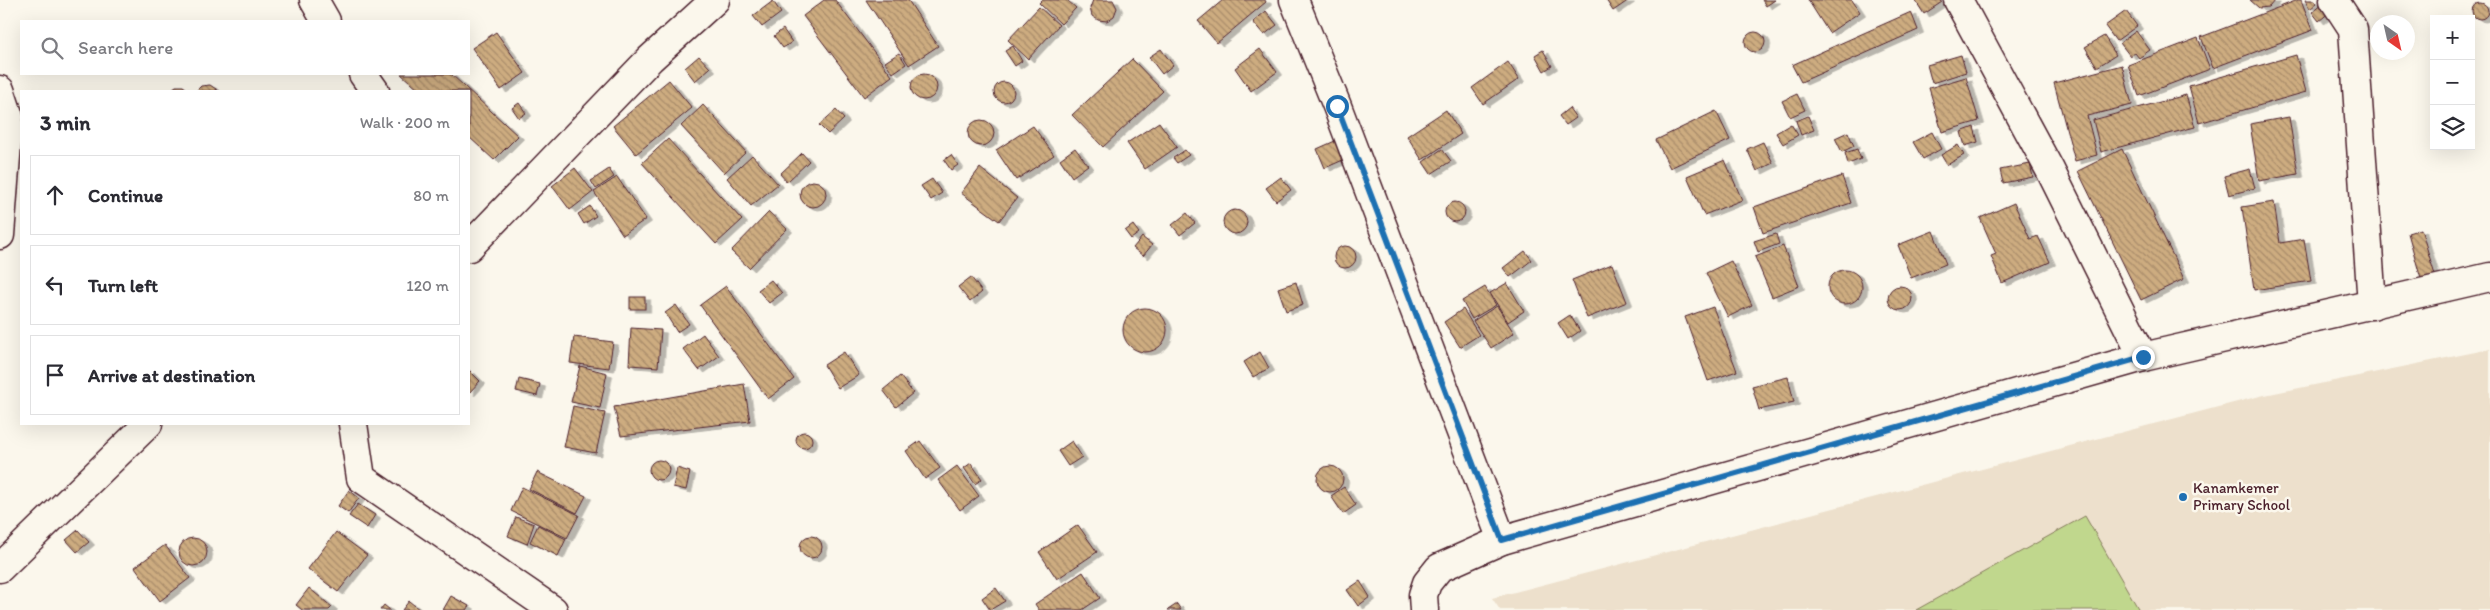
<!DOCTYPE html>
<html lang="en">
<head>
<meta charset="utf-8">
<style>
  :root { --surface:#fff; --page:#f2f2f3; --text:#2b2b33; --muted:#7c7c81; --line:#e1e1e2 }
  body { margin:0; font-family:Itim,sans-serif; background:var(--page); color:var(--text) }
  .controls { position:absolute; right:15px; top:15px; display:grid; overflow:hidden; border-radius:0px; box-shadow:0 5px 20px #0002 }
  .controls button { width:45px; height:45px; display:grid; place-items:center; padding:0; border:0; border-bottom:1px solid var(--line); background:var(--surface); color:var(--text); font:25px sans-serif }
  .compass { position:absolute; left:2370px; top:15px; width:45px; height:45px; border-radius:50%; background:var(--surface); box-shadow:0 5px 20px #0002; rotate:146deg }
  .stop { position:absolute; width:15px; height:15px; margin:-11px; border:4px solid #1f6fb2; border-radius:50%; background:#fff }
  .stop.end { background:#1f6fb2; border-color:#fff; box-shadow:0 1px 5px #0008 }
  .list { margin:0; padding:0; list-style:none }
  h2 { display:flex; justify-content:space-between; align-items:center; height:65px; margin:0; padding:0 20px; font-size:21px }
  h2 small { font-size:16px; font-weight:400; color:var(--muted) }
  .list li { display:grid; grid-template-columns:32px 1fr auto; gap:15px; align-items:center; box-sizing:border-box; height:80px; margin:0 10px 10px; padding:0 10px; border:1px solid var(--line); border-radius:0px }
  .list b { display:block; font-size:19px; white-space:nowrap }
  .list em { font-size:16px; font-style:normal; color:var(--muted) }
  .icon { flex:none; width:28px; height:28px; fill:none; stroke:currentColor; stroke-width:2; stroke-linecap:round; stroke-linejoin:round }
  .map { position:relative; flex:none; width:2490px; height:610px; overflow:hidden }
  .search { position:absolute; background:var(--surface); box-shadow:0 5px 20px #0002; left:20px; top:20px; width:450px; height:55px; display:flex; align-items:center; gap:12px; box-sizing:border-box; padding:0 18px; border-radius:0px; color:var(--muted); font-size:19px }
  .panel { position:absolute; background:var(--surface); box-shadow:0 5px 20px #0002; left:20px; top:90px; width:450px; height:335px; border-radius:0px }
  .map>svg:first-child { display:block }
  .built { fill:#ede0cc }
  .pitch { fill:#c0d78d; stroke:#857b5c }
  .building { fill:url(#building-back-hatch); stroke:#4a1f2b; filter:url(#shadow) }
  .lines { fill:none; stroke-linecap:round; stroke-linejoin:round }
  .minor-casing { stroke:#4a1f2b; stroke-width:31 }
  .minor { stroke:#fbf7ec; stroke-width:28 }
  .route { stroke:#1f6fb2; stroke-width:6 }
  .poi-dot { fill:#1f6fb2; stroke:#fbf7ec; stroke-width:2 }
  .labels { text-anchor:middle; stroke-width:5; stroke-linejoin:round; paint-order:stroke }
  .poi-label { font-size:15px; fill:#4a1f2b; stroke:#fbf7ec; text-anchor:start }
</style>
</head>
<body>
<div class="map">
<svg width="2490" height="610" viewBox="0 0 2490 610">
  <defs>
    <pattern id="building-back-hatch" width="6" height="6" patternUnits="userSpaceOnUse" patternTransform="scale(1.25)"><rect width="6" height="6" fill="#cdac80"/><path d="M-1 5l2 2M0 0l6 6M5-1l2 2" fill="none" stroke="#a88b69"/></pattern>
    <filter id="shadow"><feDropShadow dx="5.5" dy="3" stdDeviation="0" flood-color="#0004"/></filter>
  </defs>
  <rect width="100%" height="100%" fill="#fbf7ec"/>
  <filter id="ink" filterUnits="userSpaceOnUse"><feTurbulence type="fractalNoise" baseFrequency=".02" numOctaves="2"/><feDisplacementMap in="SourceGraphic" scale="10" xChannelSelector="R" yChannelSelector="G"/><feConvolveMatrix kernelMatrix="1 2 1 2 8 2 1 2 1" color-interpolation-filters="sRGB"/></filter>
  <g filter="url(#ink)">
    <!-- built -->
    <polygon class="built" points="2490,349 2490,610 1500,610 1492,598 2260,396"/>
    <!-- pitch -->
    <polygon class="pitch" points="2085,516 2139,610 1916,610"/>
    <!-- building -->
    <g class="building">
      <polygon points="824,0 835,0 892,76 864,97 803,16"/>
      <polygon points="866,0 908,0 938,46 909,65"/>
      <polygon points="1042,0 1067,0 1076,8 1061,24 1039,3"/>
      <polygon points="1093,0 1113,0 1117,8 1114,16 1107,21 1098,20 1092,16 1090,8"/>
      <polygon points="1223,0 1265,0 1266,2 1217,43 1198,21"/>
      <polygon points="1606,0 1629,0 1613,11"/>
      <polygon points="1762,0 1775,0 1766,6"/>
      <polygon points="1808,0 1852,0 1860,12 1829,33"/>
      <polygon points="1915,0 1941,0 1942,2 1924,14"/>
      <polygon points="2250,0 2275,0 2269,7 2259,8"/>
      <polygon points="2298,0 2301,0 2313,30 2213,68 2201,37"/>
      <polygon points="2305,0 2315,0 2317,3 2310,9"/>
      <polygon points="773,1 781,13 762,27 753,16"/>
      <circle cx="2480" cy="11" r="8"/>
      <polygon points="2323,3 2330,12 2319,21 2312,12"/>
      <polygon points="1039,7 1059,25 1028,59 1008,40"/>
      <polygon points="1266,11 1277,25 1264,35 1253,22"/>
      <polygon points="2126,11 2137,26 2116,41 2105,26"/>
      <polygon points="1911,12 1918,30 1801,82 1792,65"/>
      <polygon points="783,29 792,42 783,48 774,36"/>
      <polygon points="2136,31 2150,50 2139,58 2135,53 2130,56 2120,43"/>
      <polygon points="496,32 525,73 501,90 472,48"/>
      <circle cx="1755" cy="42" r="10"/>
      <polygon points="2104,36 2116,55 2097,67 2085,47"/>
      <polygon points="2198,38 2210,69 2139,96 2128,65"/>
      <polygon points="1013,46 1022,61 1015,66 1005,51"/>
      <polygon points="1161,49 1173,65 1162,74 1149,57"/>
      <polygon points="1260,49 1277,72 1251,91 1235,68"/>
      <polygon points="1543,50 1552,66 1544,71 1535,55"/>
      <polygon points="899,53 906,64 893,73 885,62"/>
      <polygon points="1961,55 1966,72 1932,83 1927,65"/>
      <polygon points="2296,55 2306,92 2199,123 2189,86"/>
      <polygon points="699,56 710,68 695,81 685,68"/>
      <polygon points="1132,59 1163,91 1103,147 1072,115"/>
      <polygon points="1508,62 1519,79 1483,104 1472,88"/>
      <polygon points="2122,65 2132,105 2087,116 2097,155 2075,161 2054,83"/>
      <polygon points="401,74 451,74 518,136 494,160 469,137 469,91 420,91"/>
      <circle cx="924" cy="87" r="13"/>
      <polygon points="1966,77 1979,121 1942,132 1929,88"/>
      <polygon points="669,80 692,108 636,154 613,126"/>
      <circle cx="1004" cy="92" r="10"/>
      <polygon points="210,85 219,91 196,91 201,86"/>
      <polygon points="176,86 183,86 190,91 169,91"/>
      <polygon points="1797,94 1805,110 1790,117 1782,101"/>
      <polygon points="2186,95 2195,127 2101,152 2093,120"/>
      <polygon points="519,103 526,113 519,118 512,108"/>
      <polygon points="703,105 746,152 724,173 681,126"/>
      <polygon points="1569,108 1576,118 1566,125 1559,116"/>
      <polygon points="836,110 844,119 828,134 819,125"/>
      <polygon points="1446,110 1461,134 1422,160 1407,136"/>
      <polygon points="1716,111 1730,140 1670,168 1656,140"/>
      <polygon points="1808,116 1814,130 1801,135 1796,121"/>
      <polygon points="2289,117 2298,174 2259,181 2250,124"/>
      <circle cx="981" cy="133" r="13"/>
      <polygon points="1159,122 1177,147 1145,169 1127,143"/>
      <polygon points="1791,124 1798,135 1783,144 1776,133"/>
      <polygon points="1033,126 1054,155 1016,180 996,150"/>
      <polygon points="1974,127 1978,142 1965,146 1961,132"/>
      <polygon points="1848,132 1854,146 1842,152 1835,138"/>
      <polygon points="1932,132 1941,149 1923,159 1913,142"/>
      <polygon points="668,139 742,220 716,244 642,163"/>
      <polygon points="1335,141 1343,160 1325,168 1317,149"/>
      <polygon points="1763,142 1773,163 1757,171 1747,149"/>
      <polygon points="1958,145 1964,155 1947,165 1941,155"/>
      <polygon points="1075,148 1088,165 1072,177 1060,159"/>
      <polygon points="1442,149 1451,161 1431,174 1423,162"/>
      <polygon points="1857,149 1861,159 1848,164 1845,153"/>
      <polygon points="2122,149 2184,279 2141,300 2078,171"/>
      <polygon points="1185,150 1189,155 1177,163 1173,158"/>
      <polygon points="802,153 809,161 787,182 780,174"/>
      <polygon points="752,155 778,184 751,206 727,178"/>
      <polygon points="951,155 958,165 951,170 944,160"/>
      <polygon points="1725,160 1742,200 1704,215 1687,176"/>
      <polygon points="2030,164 2033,177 2003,183 2000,170"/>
      <polygon points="575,168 593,192 570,210 552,186"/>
      <polygon points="980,168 1017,198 999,221 961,193"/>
      <polygon points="609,169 614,177 596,189 591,181"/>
      <polygon points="2250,169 2255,188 2229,195 2224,176"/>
      <polygon points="1842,176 1851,203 1763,233 1754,207"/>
      <polygon points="617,177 646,219 623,235 594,192"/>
      <polygon points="1281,177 1291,190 1276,201 1266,188"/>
      <polygon points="932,179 942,193 931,200 921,186"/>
      <circle cx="813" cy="194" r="13"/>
      <polygon points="2274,202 2280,243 2304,239 2311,281 2254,290 2242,207"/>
      <circle cx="1455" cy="212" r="10"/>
      <polygon points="2014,203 2030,239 2038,236 2050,262 2002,283 1991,256 1996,254 1980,218"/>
      <polygon points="590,206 596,216 584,224 578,214"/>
      <circle cx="1235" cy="222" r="12"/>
      <polygon points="769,212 787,229 749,268 731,251"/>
      <polygon points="1187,213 1195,223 1180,235 1172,225"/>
      <polygon points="1133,225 1139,233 1131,239 1125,231"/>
      <polygon points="2421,229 2435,275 2421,279 2408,233"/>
      <polygon points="1933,231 1946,264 1911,278 1898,245"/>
      <polygon points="1776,234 1779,244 1758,252 1754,241"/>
      <polygon points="1142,237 1152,245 1143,256 1133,248"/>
      <circle cx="1345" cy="257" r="11"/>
      <polygon points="1783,246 1799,286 1772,297 1755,257"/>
      <polygon points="1525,251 1532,260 1510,277 1503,268"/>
      <polygon points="1731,261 1752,305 1728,317 1706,273"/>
      <polygon points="1612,264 1627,302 1587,318 1572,280"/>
      <circle cx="1845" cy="287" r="17"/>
      <polygon points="971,277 982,292 970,302 958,287"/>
      <polygon points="771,280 782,293 769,303 758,290"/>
      <polygon points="1296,282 1303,305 1286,311 1278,288"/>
      <polygon points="1507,283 1524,311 1508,322 1490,293"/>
      <polygon points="726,286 794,379 768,399 700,305"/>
      <circle cx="1900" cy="298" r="12"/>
      <polygon points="1485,287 1496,305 1472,319 1462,301"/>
      <rect x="630" y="297" width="15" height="12"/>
      <polygon points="676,305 689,324 677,332 665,313"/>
      <polygon points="1497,306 1514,333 1491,348 1473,321"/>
      <polygon points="1713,307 1737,371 1708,381 1685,317"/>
      <circle cx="1145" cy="330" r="22"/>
      <polygon points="1463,309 1479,335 1460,347 1444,322"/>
      <polygon points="1570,315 1580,331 1568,339 1558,323"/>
      <polygon points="631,328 661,330 658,367 629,365"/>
      <polygon points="703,334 719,356 699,370 683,349"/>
      <polygon points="574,337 613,342 609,368 570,363"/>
      <polygon points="844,352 859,375 838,388 824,365"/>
      <polygon points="1260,352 1269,368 1253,377 1244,362"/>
      <polygon points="580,366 607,373 600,408 571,402"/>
      <polygon points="469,370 480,381 469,393"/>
      <polygon points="900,376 913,393 896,407 883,390"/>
      <polygon points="1788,377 1794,402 1759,410 1752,386"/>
      <polygon points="519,379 540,384 537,396 516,391"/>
      <polygon points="744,384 750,421 621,436 614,407"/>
      <polygon points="573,406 605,413 596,453 564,447"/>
      <circle cx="804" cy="440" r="8"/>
      <polygon points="920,441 940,468 925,479 906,451"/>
      <polygon points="1072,441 1082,457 1068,466 1058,451"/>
      <circle cx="659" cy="470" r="10"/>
      <polygon points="971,463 982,479 975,484 964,468"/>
      <circle cx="1330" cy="479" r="13"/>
      <polygon points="957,466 979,496 960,510 938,480"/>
      <polygon points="677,468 690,472 686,490 673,487"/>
      <polygon points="537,472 586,496 577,513 529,489"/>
      <polygon points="522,487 579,515 567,538 511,511"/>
      <polygon points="1344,487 1356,505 1343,514 1331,496"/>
      <polygon points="349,490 359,498 348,513 338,506"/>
      <polygon points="358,504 375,515 367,528 349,516"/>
      <polygon points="516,517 534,524 527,544 508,536"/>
      <polygon points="538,525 566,539 558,556 530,542"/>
      <polygon points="1078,525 1097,552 1057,579 1039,552"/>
      <polygon points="78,530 89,542 77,552 66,540"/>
      <polygon points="336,532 367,555 338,592 308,569"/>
      <circle cx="811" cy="547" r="11"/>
      <circle cx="193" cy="552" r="14"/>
      <polygon points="165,545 190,578 160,601 135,567"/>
      <polygon points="1083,572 1100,598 1082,610 1039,610 1035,604"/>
      <polygon points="1360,581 1370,597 1358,606 1347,590"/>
      <polygon points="309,588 332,607 329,610 302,610 296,605"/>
      <polygon points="996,588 1005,601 990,610 982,598"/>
      <polygon points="451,596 469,606 466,610 443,610"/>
      <polygon points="409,601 420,610 402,610"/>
      <polygon points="1177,604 1181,610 1168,610"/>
      <polygon points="384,605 390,610 380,610"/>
    </g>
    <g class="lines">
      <defs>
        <g id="minor">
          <polyline points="314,0 326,21"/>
          <polyline points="1294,0 1337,106 1502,540"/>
          <polyline points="1958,0 2050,170 2143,357"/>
          <polyline points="2334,0 2353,29 2372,305"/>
          <polyline points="363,74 375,91"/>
          <polyline points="0,90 9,117 0,235"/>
          <polyline points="469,247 650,59 715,0"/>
          <polyline points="353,424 361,478 553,610"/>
          <polyline points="0,568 148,424"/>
          <polyline points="1424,610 1423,595 1427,583 1439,568 1502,540 2143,357 2490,277"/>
        </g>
      </defs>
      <!-- minor casing -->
      <use href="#minor" class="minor-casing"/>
      <!-- minor -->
      <use href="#minor" class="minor"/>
    </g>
  </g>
  <g class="lines" filter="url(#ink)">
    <!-- route -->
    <polyline class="route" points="1337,106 1502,540 2143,357"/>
  </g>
  <!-- markers -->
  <circle class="poi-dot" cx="2183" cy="497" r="5"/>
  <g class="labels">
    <!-- poi labels -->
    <g class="poi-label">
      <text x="2193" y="493">Kanamkemer<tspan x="2193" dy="17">Primary School</tspan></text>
    </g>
  </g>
</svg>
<div class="controls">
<button>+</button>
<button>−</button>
<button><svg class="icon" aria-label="layers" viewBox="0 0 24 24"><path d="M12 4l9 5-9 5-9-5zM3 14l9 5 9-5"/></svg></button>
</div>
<svg class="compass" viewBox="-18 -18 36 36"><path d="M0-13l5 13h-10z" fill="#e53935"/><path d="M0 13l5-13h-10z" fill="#7c7c81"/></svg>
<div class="stop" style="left:1337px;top:106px"></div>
<div class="stop end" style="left:2143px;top:357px"></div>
<div class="search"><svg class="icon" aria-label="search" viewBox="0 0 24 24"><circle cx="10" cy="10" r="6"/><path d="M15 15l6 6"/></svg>Search here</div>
<section class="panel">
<h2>3 min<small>Walk · 200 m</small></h2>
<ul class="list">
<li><svg class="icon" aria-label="ahead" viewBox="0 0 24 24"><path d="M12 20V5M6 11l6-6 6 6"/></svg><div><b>Continue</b></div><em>80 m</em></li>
<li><svg class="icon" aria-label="left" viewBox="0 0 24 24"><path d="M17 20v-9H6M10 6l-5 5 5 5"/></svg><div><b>Turn left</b></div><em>120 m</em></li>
<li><svg class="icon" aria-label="arrive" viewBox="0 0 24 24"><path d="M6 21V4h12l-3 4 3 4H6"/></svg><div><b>Arrive at destination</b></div></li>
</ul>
</section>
</div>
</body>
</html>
